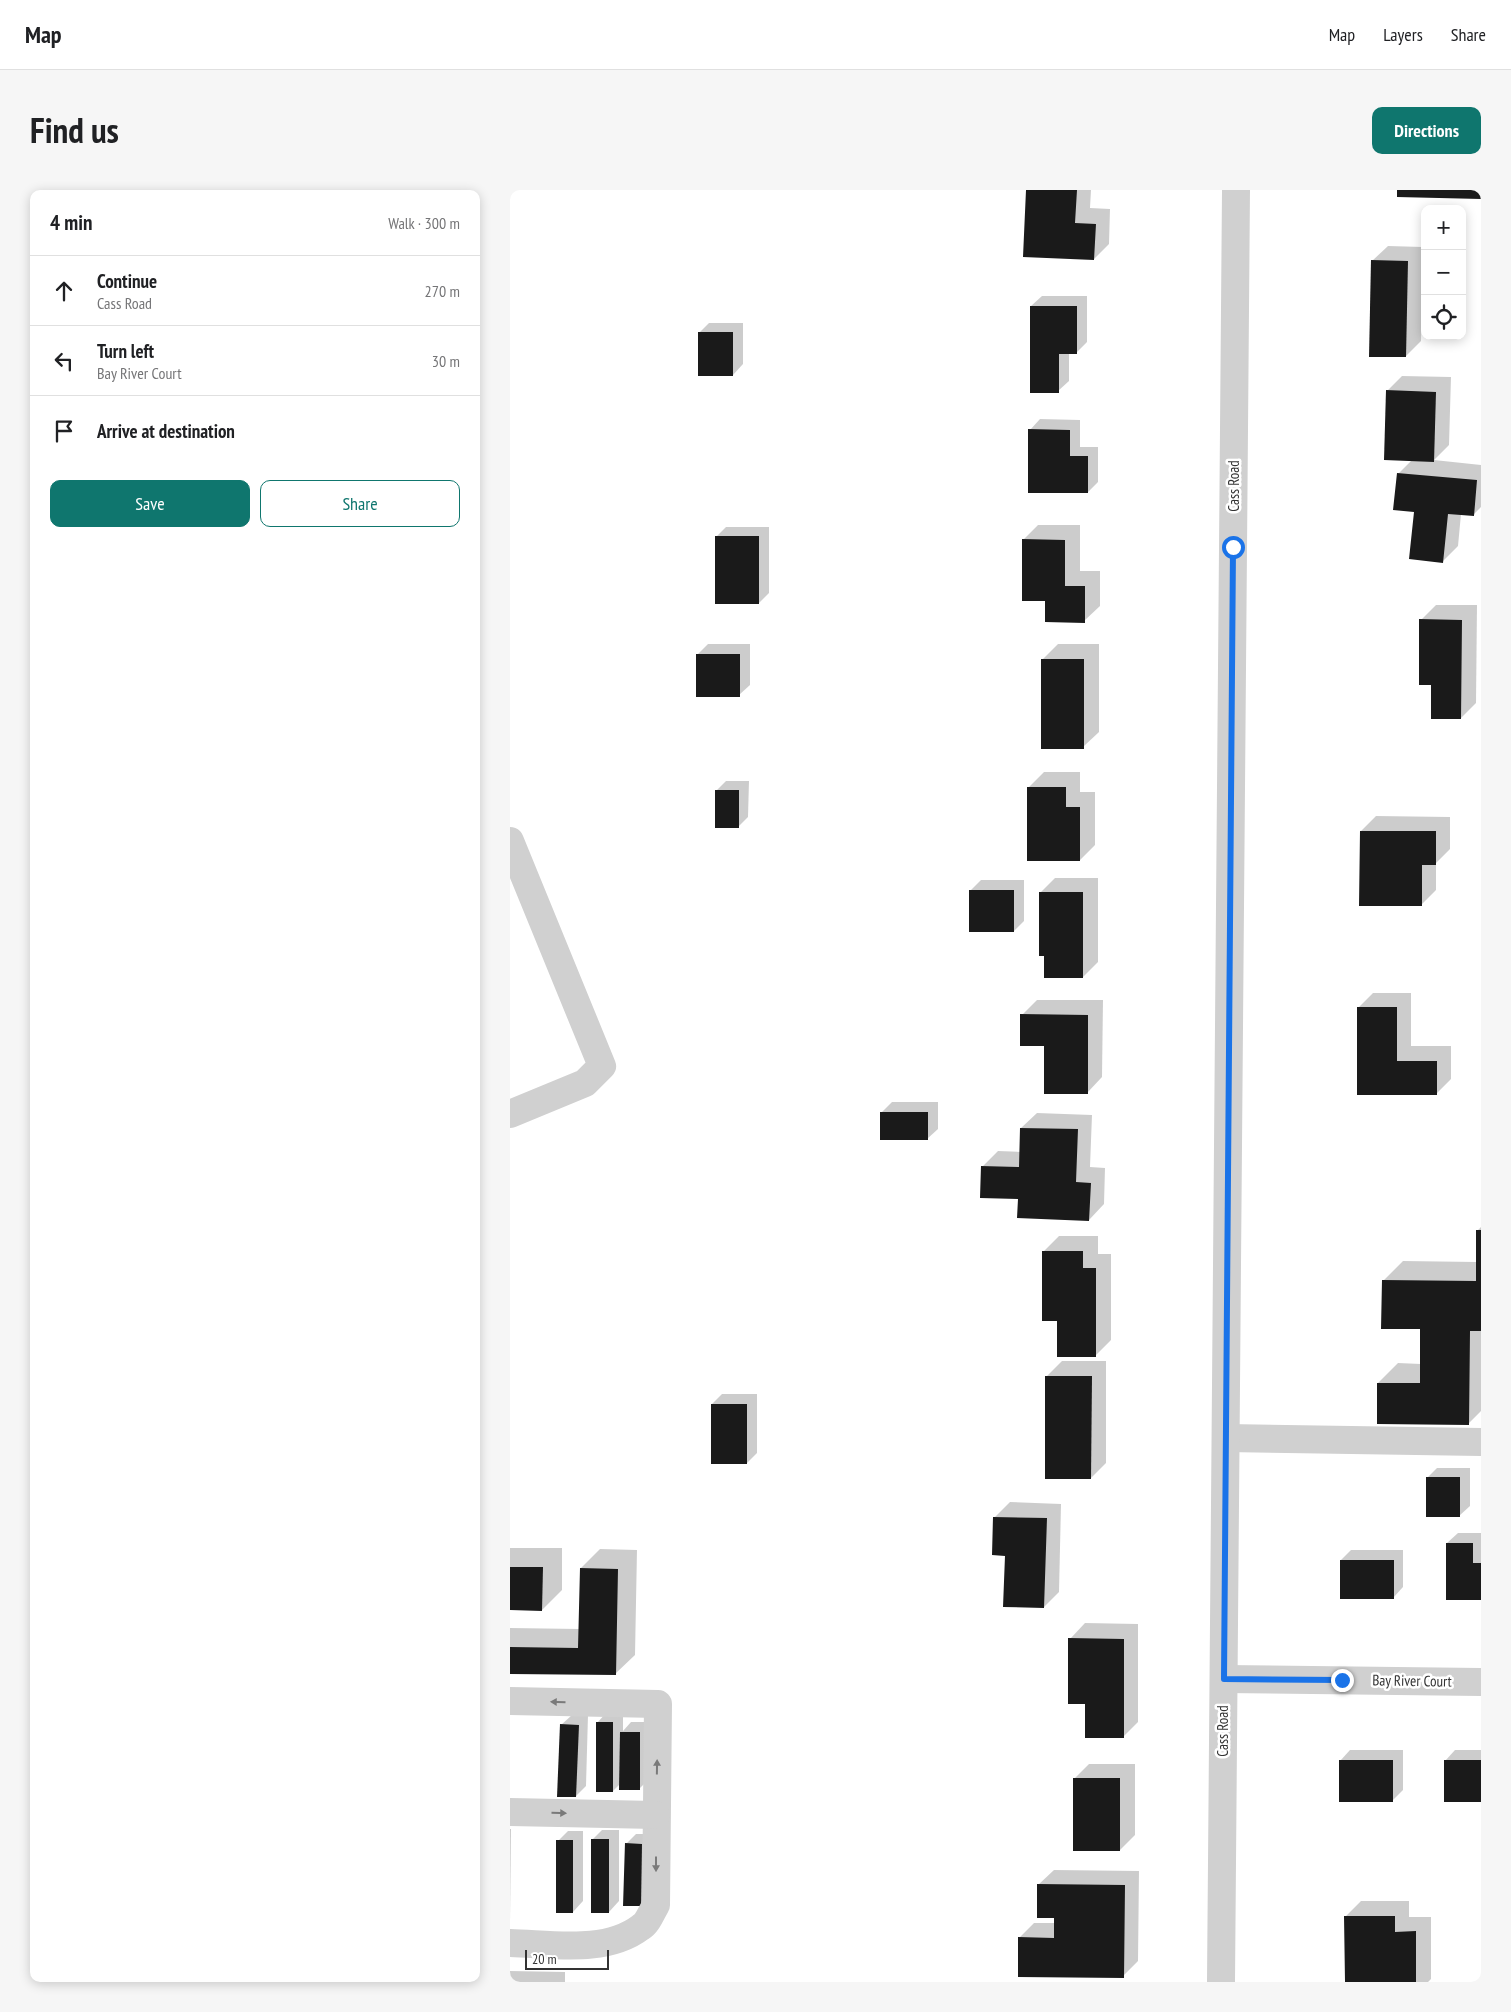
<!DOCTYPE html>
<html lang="en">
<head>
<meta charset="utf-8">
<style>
  :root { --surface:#fff; --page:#f6f6f6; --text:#202124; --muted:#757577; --line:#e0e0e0; --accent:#0f766e }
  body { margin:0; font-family:"PT Sans Narrow",sans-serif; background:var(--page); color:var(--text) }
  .controls { position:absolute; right:15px; top:15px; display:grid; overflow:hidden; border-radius:10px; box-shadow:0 2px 12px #0003 }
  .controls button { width:45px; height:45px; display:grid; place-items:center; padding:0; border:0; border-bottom:1px solid var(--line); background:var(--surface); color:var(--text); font:25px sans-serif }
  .scale { position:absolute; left:15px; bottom:12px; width:84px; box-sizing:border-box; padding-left:5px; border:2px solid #333; border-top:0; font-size:14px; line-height:18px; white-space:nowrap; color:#333; -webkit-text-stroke:4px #fff; paint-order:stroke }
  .stop { position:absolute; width:15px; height:15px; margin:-11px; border:4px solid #1a73e8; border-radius:50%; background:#fff }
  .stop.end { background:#1a73e8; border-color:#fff; box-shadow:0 1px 5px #0008 }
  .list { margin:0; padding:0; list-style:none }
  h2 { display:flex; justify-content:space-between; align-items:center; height:65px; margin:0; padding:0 20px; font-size:21px }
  h2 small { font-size:16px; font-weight:400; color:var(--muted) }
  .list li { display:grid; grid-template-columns:32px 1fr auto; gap:15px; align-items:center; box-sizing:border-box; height:70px; padding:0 20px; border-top:1px solid var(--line) }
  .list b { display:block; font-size:19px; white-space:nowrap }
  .list p { margin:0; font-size:16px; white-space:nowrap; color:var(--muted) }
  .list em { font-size:16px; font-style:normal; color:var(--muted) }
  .actions { display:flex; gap:10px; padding:15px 20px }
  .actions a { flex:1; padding:11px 0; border:1px solid var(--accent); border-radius:10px; text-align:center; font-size:18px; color:var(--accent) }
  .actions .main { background:var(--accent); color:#fff }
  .icon { flex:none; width:28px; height:28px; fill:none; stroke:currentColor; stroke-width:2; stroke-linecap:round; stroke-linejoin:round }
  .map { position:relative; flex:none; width:971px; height:1792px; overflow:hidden; border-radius:10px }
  header { display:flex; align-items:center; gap:30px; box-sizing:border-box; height:70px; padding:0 25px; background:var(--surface); border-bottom:1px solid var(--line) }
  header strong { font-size:24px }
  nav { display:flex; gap:28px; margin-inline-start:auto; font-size:18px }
  .intro { display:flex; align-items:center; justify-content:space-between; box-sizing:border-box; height:120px; padding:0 30px }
  h1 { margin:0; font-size:35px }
  .button { padding:12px 22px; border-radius:10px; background:var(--accent); color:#fff; font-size:18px; font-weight:700 }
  main { display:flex; gap:30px; padding:0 30px }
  aside { flex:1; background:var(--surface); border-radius:10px; box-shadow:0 2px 12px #0003 }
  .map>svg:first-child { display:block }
  .shadow { fill:#0003 }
  .building { fill:#1a1a1a }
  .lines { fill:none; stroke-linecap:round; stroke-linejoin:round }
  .minor { stroke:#d0d0d0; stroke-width:28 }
  .oneway { fill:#7a7a7a }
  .route { stroke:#1a73e8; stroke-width:6 }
  .labels { text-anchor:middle; stroke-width:5; stroke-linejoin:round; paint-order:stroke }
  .street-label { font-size:15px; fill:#333; stroke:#fff }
</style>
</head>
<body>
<header>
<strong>Map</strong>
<nav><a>Map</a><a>Layers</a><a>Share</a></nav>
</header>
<div class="intro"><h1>Find us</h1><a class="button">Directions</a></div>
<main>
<aside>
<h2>4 min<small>Walk · 300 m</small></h2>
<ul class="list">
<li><svg class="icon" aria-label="ahead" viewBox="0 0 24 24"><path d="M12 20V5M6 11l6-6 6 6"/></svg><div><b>Continue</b><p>Cass Road</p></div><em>270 m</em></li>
<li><svg class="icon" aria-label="left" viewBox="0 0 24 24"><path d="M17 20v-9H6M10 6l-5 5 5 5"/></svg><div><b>Turn left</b><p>Bay River Court</p></div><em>30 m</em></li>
<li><svg class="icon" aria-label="arrive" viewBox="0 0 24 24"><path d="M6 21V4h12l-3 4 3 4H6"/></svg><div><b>Arrive at destination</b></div></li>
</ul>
<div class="actions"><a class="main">Save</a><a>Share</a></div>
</aside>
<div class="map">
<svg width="971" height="1792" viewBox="0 0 971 1792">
  <rect width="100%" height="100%" fill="#fff"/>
  <!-- shadow -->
  <g class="shadow">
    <polygon points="518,0 581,0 580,18 600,19 599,54 584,69"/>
    <polygon points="878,56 913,57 911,151 896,166 862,71"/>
    <polygon points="532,106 577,106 577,152 567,162 559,162 559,191 548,201 521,116"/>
    <polygon points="199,133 233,133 233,174 223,185 189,143"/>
    <polygon points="892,186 941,187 939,255 924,270 971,275 971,317 963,325 951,324 948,356 933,371 905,321 888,284 902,270 877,201"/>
    <polygon points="530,229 570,230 570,257 588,257 588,292 578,302 520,240"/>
    <polygon points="528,335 570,335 570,381 590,381 590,416 574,431 537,410 513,350"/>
    <polygon points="216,337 259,337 259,403 249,413 206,347"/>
    <polygon points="926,415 967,415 966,513 951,528 922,494 911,430"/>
    <polygon points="198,454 240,454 240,495 229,505 187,465"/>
    <polygon points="548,454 589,454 589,542 573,557 533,469"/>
    <polygon points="534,582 570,582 570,602 585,602 585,655 570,670 519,597"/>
    <polygon points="216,591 239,591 238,627 228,637 206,601"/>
    <polygon points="866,626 940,627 940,659 926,673 926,700 911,715 851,641"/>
    <polygon points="545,688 588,688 588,772 573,787 535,765 530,703"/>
    <polygon points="471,690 514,690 514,731 504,741 461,700"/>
    <polygon points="863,803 901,803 901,856 941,856 941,889 926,904 848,904 848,818"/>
    <polygon points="527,810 593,810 592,887 577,903 512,825"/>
    <polygon points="382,912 428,912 428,939 417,949 372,922"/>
    <polygon points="527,923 582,925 580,977 595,978 594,1014 579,1030 509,1008 473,976 488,961 511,962 511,938"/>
    <polygon points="971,1037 971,1221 958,1234 868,1193 888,1173 911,1174 912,1138 873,1091 893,1071 967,1072 968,1040"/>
    <polygon points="549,1046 588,1046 588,1064 601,1064 601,1150 586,1165 534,1061"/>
    <polygon points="552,1171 596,1171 596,1273 581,1288 536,1187"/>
    <polygon points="212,1204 247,1204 247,1263 237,1273 202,1214"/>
    <polygon points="927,1278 960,1278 960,1316 949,1326 917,1288"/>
    <polygon points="500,1312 551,1314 549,1402 534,1417 496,1365 485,1327"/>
    <polygon points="948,1343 971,1343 971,1408 937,1353"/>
    <polygon points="0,1358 52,1358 52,1400 32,1420 0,1419"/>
    <polygon points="90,1359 127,1360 125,1465 105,1484 0,1483 0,1438 70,1439 71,1378"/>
    <polygon points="841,1360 893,1360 893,1397 883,1408 831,1370"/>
    <polygon points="575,1433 628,1434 628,1532 613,1547 560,1449"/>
    <polygon points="97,1522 113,1522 113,1541 121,1532 140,1532 139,1589 129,1599 111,1593 103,1601 87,1533"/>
    <polygon points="62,1525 78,1525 76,1596 66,1606 51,1535"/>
    <polygon points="840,1560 893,1560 893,1600 883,1610 830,1571"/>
    <polygon points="945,1560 971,1560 971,1610 935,1571"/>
    <polygon points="579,1574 625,1574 625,1645 610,1660 564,1589"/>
    <polygon points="0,1639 1,1639 0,1731"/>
    <polygon points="92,1640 109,1640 109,1711 99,1722 82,1650"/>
    <polygon points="58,1641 73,1641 73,1711 63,1722 48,1651"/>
    <polygon points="126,1644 142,1644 140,1705 130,1715 116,1654"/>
    <polygon points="544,1680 629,1681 628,1771 613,1786 509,1748 524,1733 546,1733 546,1727 528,1695"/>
    <polygon points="851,1711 899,1711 899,1727 921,1727 921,1789 918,1792 836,1792 836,1726"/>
    <polygon points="0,1781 55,1782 55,1792 0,1792"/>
  </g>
  <!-- building -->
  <g class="building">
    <polygon points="516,0 567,0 565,33 586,34 584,70 513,67"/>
    <polygon points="887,0 971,0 971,9 887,7"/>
    <polygon points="861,70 898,71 896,167 859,167"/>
    <polygon points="520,116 567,116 567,164 549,164 549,203 520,203"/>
    <rect x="188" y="142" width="35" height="44"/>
    <polygon points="876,200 926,202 924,272 874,270"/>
    <polygon points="518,239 560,240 560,266 578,266 578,303 518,303"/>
    <polygon points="887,283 967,290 964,326 938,324 933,373 899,369 904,322 883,320"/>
    <rect x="205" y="346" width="44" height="68"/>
    <polygon points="512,349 555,350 555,396 575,396 575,433 535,432 535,411 512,411"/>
    <polygon points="909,429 952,430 951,529 921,529 921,495 909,495"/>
    <rect x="186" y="464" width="44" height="43"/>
    <rect x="531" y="469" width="43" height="90"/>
    <polygon points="517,597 556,597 556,617 570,617 570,671 517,671"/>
    <rect x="205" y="600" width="24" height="38"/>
    <polygon points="850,641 926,641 926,675 912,675 912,716 849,716"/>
    <rect x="459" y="700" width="45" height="42"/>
    <polygon points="529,702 573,702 573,788 534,788 534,766 529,766"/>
    <polygon points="847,817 887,817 887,871 927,871 927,905 847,905"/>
    <polygon points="510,824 578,825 578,904 534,904 534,856 510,856"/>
    <rect x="370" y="922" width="48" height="28"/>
    <polygon points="510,938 568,939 566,992 581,993 579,1031 507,1028 508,1009 470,1008 471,976 509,977"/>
    <polygon points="966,1040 971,1040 971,1141 960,1141 959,1235 867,1234 867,1193 910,1193 910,1139 871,1139 872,1090 966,1091"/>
    <polygon points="532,1061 573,1061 573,1078 586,1078 586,1167 547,1167 547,1131 532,1131"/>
    <polygon points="535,1186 582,1186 581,1289 535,1289"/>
    <rect x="201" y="1214" width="36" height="60"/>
    <rect x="916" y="1287" width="34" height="40"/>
    <polygon points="483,1327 537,1328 534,1418 493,1417 495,1366 482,1365"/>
    <polygon points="936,1353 963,1353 963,1373 971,1373 971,1410 936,1410"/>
    <rect x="830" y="1370" width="54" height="39"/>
    <polygon points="0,1377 33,1377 32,1421 0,1420"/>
    <polygon points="70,1378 108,1379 106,1485 0,1484 0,1457 68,1458"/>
    <polygon points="558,1448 614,1449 614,1548 575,1548 575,1514 558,1514"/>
    <rect x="86" y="1532" width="17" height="70"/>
    <polygon points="50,1534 69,1535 66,1607 47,1607"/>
    <polygon points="110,1542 130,1542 130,1600 109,1600"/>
    <rect x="829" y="1570" width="54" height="42"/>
    <rect x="934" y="1570" width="37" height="42"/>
    <rect x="563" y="1588" width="47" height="73"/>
    <rect x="81" y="1649" width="18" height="74"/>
    <rect x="46" y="1650" width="17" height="73"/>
    <polygon points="115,1653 132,1654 131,1716 113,1716"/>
    <polygon points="527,1694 615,1695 614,1788 508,1787 508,1747 544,1748 544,1728 527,1728"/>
    <polygon points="834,1726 885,1726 885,1742 906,1741 906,1792 835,1792"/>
  </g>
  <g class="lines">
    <!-- minor -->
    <g class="minor">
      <polyline points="0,651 92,876 75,893 0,924"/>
      <polyline points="716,1248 971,1252"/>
      <polyline points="714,1489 971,1492"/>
      <path d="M0,1511l148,3 -2,201c-4,6 -8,18 -15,22 -35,27 -89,17 -131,16"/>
      <polyline points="0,1622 146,1625"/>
      <polyline points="711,1792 726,0"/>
    </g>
  </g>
  <!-- one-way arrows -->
  <defs><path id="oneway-solid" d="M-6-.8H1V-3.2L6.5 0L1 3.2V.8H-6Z" transform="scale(1.25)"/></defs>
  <g class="oneway">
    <use href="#oneway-solid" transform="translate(48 1512) rotate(-179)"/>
    <use href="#oneway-solid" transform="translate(147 1577) rotate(-89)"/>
    <use href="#oneway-solid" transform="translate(49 1623) rotate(1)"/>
    <use href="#oneway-solid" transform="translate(146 1674) rotate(90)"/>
  </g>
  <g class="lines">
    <!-- route -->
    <polyline class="route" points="723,357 714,1489 832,1490"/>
  </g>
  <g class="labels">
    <!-- street labels -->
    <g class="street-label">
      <text transform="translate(724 296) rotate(-90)" y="5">Cass Road</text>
      <text transform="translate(902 1491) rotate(1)" y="5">Bay River Court</text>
      <text transform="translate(713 1541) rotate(-90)" y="5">Cass Road</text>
    </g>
  </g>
</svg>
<div class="controls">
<button>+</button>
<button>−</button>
<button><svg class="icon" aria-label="locate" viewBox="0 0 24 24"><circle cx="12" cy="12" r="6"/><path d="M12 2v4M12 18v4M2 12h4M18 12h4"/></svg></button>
</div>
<div class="scale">20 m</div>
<div class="stop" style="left:723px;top:357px"></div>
<div class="stop end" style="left:832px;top:1490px"></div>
</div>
</main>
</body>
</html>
